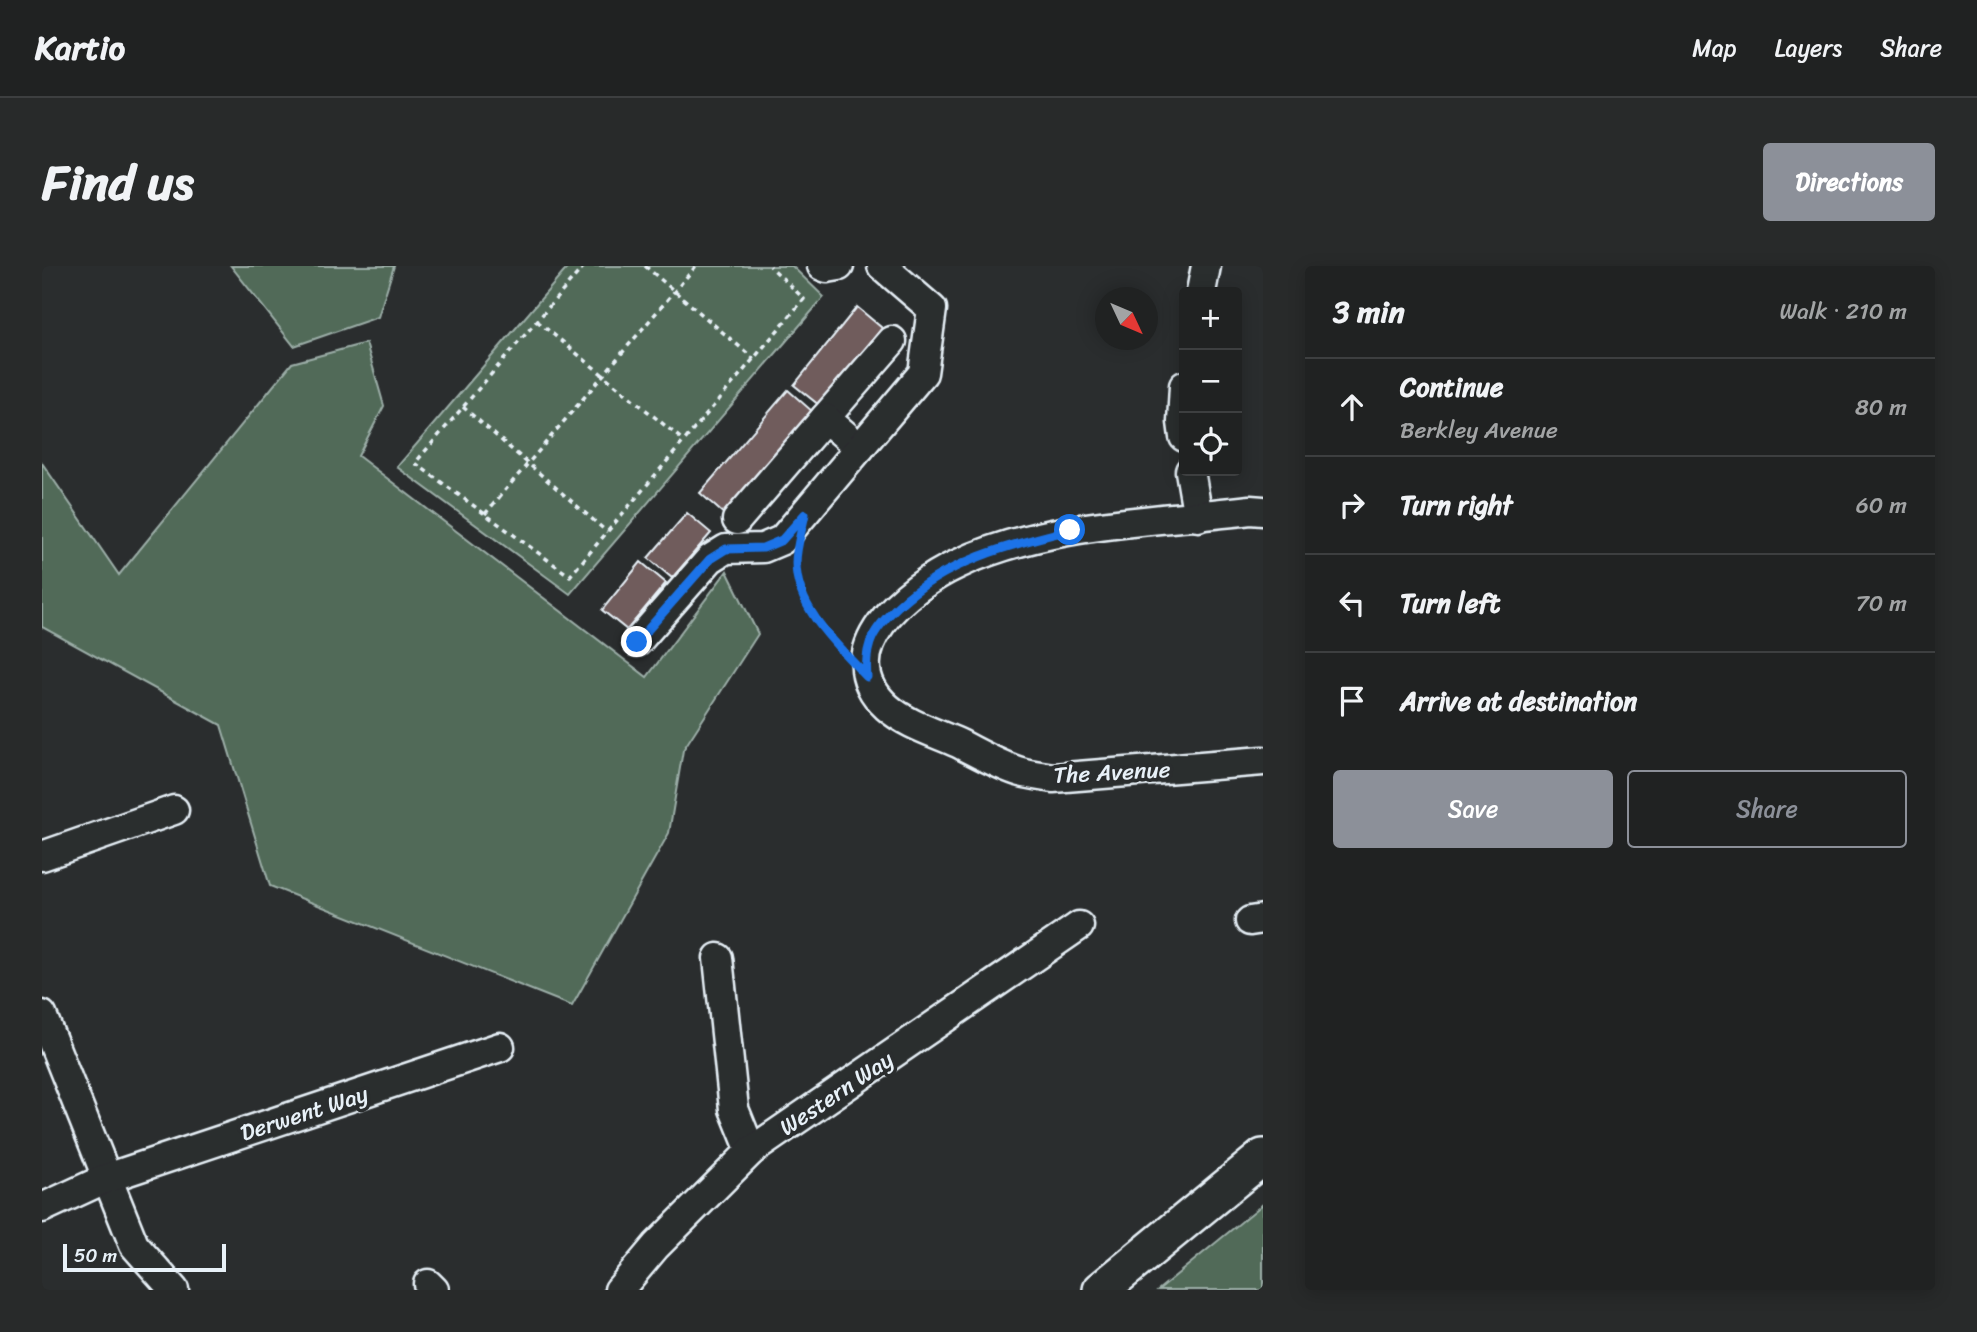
<!DOCTYPE html>
<html lang="en">
<head>
<meta charset="utf-8">
<style>
  :root { --surface:#202222; --page:#282a2a; --text:#f1f3f6; --muted:#a2a4a5; --line:#3d3f40; --accent:#8c9099 }
  body { margin:0; font-family:Sriracha,sans-serif; background:var(--page); color:var(--text) }
  .controls { position:absolute; right:21px; top:21px; display:grid; overflow:hidden; border-radius:7px; box-shadow:0 4px 18px #0003 }
  .controls button { width:63px; height:63px; display:grid; place-items:center; padding:0; border:0; border-bottom:2px solid var(--line); background:var(--surface); color:var(--text); font:35px sans-serif }
  .compass { position:absolute; left:1053px; top:21px; width:63px; height:63px; border-radius:50%; background:var(--surface); box-shadow:0 4px 18px #0003; rotate:134deg }
  .scale { position:absolute; left:21px; bottom:18px; width:163px; box-sizing:border-box; padding-left:7px; border:4px solid #e8f1f8; border-top:0; font-size:19px; line-height:24px; white-space:nowrap; color:#e8f1f8; -webkit-text-stroke:5px #2a2d2e; paint-order:stroke }
  .stop { position:absolute; width:21px; height:21px; margin:-16px; border:5px solid #1a73e8; border-radius:50%; background:#fff }
  .stop.end { background:#1a73e8; border-color:#fff; box-shadow:0 2px 7px #0008 }
  .list { margin:0; padding:0; list-style:none }
  h2 { display:flex; justify-content:space-between; align-items:center; height:91px; margin:0; padding:0 28px; font-size:30px }
  h2 small { font-size:23px; font-weight:400; color:var(--muted) }
  .list li { display:grid; grid-template-columns:46px 1fr auto; gap:21px; align-items:center; box-sizing:border-box; height:98px; padding:0 28px; border-top:2px solid var(--line) }
  .list b { display:block; font-size:26px; white-space:nowrap }
  .list p { margin:0; font-size:23px; white-space:nowrap; color:var(--muted) }
  .list em { font-size:23px; font-style:normal; color:var(--muted) }
  .actions { display:flex; gap:14px; padding:21px 28px }
  .actions a { flex:1; padding:16px 0; border:2px solid var(--accent); border-radius:7px; text-align:center; font-size:24px; color:var(--accent) }
  .actions .main { background:var(--accent); color:#fff }
  .icon { flex:none; width:38px; height:38px; fill:none; stroke:currentColor; stroke-width:2; stroke-linecap:round; stroke-linejoin:round }
  .map { position:relative; flex:none; width:1221px; height:1024px; overflow:hidden; border-radius:7px }
  header { display:flex; align-items:center; gap:42px; box-sizing:border-box; height:98px; padding:0 35px; background:var(--surface); border-bottom:2px solid var(--line) }
  header strong { font-size:33px }
  nav { display:flex; gap:38px; margin-inline-start:auto; font-size:24px }
  .intro { display:flex; align-items:center; justify-content:space-between; box-sizing:border-box; height:168px; padding:0 42px }
  h1 { margin:0; font-size:49px }
  .button { padding:18px 32px; border-radius:7px; background:var(--accent); color:#fff; font-size:24px; font-weight:700 }
  main { display:flex; gap:42px; padding:0 42px }
  aside { flex:1; background:var(--surface); border-radius:7px; box-shadow:0 4px 18px #0003 }
  .map>svg:first-child { display:block }
  .green { fill:#516a58; stroke:#9caea8; stroke-width:2 }
  .building { fill:#6f5c5c; stroke:#e8f1f8; stroke-width:2 }
  .lines { fill:none; stroke-linecap:round; stroke-linejoin:round }
  .minor-casing { stroke:#e8f1f8; stroke-width:33 }
  .major-casing { stroke:#e8f1f8; stroke-width:40 }
  .path { stroke:#e8f1f8; stroke-width:3.5; stroke-dasharray:5 5; stroke-linecap:butt }
  .minor { stroke:#2a2d2e; stroke-width:28 }
  .major { stroke:#2a2d2e; stroke-width:35 }
  .route { stroke:#1a73e8; stroke-width:9 }
  .labels { text-anchor:middle; stroke-width:7; stroke-linejoin:round; paint-order:stroke }
  .street-label { font-size:23px; fill:#e8f1f8; stroke:#2a2d2e }
</style>
</head>
<body>
<header>
<strong>Kartio</strong>
<nav><a>Map</a><a>Layers</a><a>Share</a></nav>
</header>
<div class="intro"><h1>Find us</h1><a class="button">Directions</a></div>
<main>
<div class="map">
<svg width="1221" height="1024" viewBox="0 0 1221 1024">
  <rect width="100%" height="100%" fill="#2a2d2e"/>
  <filter id="ink" filterUnits="userSpaceOnUse"><feTurbulence type="fractalNoise" baseFrequency=".0143" numOctaves="2"/><feDisplacementMap in="SourceGraphic" scale="14" xChannelSelector="R" yChannelSelector="G"/><feConvolveMatrix kernelMatrix="1 2 1 2 8 2 1 2 1" color-interpolation-filters="sRGB"/></filter>
  <g filter="url(#ink)">
    <!-- green -->
    <g class="green">
      <polygon points="189,0 352,0 336,51 252,80"/>
      <polygon points="527,0 750,0 782,31 528,328 355,201"/>
      <polygon points="324,77 342,140 316,190 605,411 685,305 716,368 641,484 627,567 530,740 228,620 179,459 0,361 0,197 77,309 250,97"/>
      <polygon points="1221,938 1221,1024 1116,1024"/>
    </g>
    <!-- building -->
    <g class="building">
      <polygon points="815,41 840,62 777,139 752,119"/>
      <polygon points="746,124 771,146 683,249 658,227"/>
      <polygon points="645,247 669,267 630,312 606,292"/>
      <polygon points="599,296 624,317 585,364 560,344"/>
    </g>
    <g class="lines">
      <defs>
        <g id="minor">
          <polyline points="780,0 785,2 797,0"/>
          <polyline points="1159,26 1164,0"/>
          <polyline points="1142,120 1140,156 1142,171"/>
          <polyline points="783,152 850,75"/>
          <polyline points="1148,205 1156,251"/>
          <path d="M1221,245l-13,-1c-98,12 -202,12 -292,54 -50,23 -131,88 -71,143 19,17 49,26 71,36 20,10 42,23 63,29 10,3 21,4 32,6l210,-17"/>
          <polyline points="695,254 783,152 818,182"/>
          <polyline points="595,376 668,293 684,283 721,282 740,274 881,107 890,43 840,0"/>
          <polyline points="0,590 132,544"/>
          <polyline points="1208,655 1221,653"/>
          <polyline points="676,692 692,843 709,885"/>
          <polyline points="0,749 92,979 132,1024"/>
          <polyline points="0,942 65,912 458,781"/>
          <polyline points="386,1018 392,1024"/>
          <polyline points="577,1024 614,980 709,885 1037,660"/>
        </g>
        <polyline id="major" points="1059,1024 1221,891"/>
      </defs>
      <!-- minor casing -->
      <use href="#minor" class="minor-casing"/>
      <!-- major casing -->
      <use href="#major" class="major-casing"/>
      <!-- path -->
      <g class="path">
        <polyline points="542,0 373,197 528,310 762,33 728,0"/>
        <polyline points="603,0 712,93"/>
        <polyline points="495,55 642,175"/>
        <polyline points="421,141 565,266"/>
        <polyline points="443,248 654,0"/>
        <path d="M754,295c2,36 23,65 47,90"/>
      </g>
      <!-- minor -->
      <use href="#minor" class="minor"/>
      <!-- major -->
      <use href="#major" class="major"/>
    </g>
  </g>
  <g class="lines" filter="url(#ink)">
    <!-- route -->
    <path class="route" d="M595,376l73,-83 16,-10 37,-1 19,-8 23,-26c-3,16 -9,33 -9,49 0,46 42,83 71,114 -3,-34 7,-48 31,-71 48,-45 110,-61 172,-76"/>
  </g>
  <g class="labels">
    <!-- street labels -->
    <g class="street-label">
      <text transform="translate(1070 506) rotate(-3)" y="8">The Avenue</text>
      <text transform="translate(794 827) rotate(-34)" y="8">Western Way</text>
      <text transform="translate(262 847) rotate(-18)" y="8">Derwent Way</text>
    </g>
  </g>
</svg>
<div class="controls">
<button>+</button>
<button>−</button>
<button><svg class="icon" aria-label="locate" viewBox="0 0 24 24"><circle cx="12" cy="12" r="6"/><path d="M12 2v4M12 18v4M2 12h4M18 12h4"/></svg></button>
</div>
<svg class="compass" viewBox="-18 -18 36 36"><path d="M0-13l5 13h-10z" fill="#e53935"/><path d="M0 13l5-13h-10z" fill="#a2a4a5"/></svg>
<div class="scale">50 m</div>
<div class="stop" style="left:1028px;top:264px"></div>
<div class="stop end" style="left:595px;top:376px"></div>
</div>
<aside>
<h2>3 min<small>Walk · 210 m</small></h2>
<ul class="list">
<li><svg class="icon" aria-label="ahead" viewBox="0 0 24 24"><path d="M12 20V5M6 11l6-6 6 6"/></svg><div><b>Continue</b><p>Berkley Avenue</p></div><em>80 m</em></li>
<li><svg class="icon" aria-label="right" viewBox="0 0 24 24"><path d="M7 20v-9h11M14 6l5 5-5 5"/></svg><div><b>Turn right</b></div><em>60 m</em></li>
<li><svg class="icon" aria-label="left" viewBox="0 0 24 24"><path d="M17 20v-9H6M10 6l-5 5 5 5"/></svg><div><b>Turn left</b></div><em>70 m</em></li>
<li><svg class="icon" aria-label="arrive" viewBox="0 0 24 24"><path d="M6 21V4h12l-3 4 3 4H6"/></svg><div><b>Arrive at destination</b></div></li>
</ul>
<div class="actions"><a class="main">Save</a><a>Share</a></div>
</aside>
</main>
</body>
</html>
